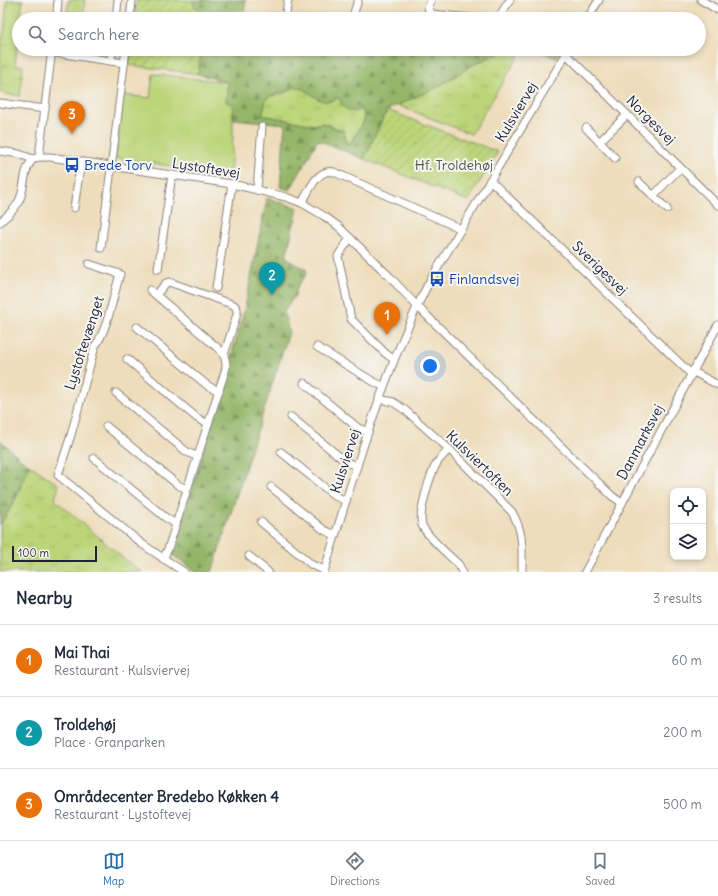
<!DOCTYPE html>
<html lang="en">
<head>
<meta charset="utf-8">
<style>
  :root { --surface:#fff; --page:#f6f6f7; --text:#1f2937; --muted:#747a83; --line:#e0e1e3; --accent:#1f6fb2 }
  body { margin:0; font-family:Delius,sans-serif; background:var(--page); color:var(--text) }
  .controls { position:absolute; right:12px; bottom:12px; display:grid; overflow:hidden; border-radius:8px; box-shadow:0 2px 6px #0003 }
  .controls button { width:36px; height:36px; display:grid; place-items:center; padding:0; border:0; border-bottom:1px solid var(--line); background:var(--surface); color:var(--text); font:20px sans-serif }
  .scale { position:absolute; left:12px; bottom:10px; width:85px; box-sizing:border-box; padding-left:4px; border:2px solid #22223b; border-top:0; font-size:11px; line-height:14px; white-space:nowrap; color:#22223b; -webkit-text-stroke:3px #f6f6f2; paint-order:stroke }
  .you { position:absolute; left:430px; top:366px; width:14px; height:14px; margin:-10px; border:3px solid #fff; border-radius:50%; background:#1a73e8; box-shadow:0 0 0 6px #1a73e833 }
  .badge { display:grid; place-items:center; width:26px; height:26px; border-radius:50%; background:var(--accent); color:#fff; font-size:13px; font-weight:700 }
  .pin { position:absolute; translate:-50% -33px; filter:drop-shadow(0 1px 2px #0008) }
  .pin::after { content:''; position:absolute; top:21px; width:14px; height:12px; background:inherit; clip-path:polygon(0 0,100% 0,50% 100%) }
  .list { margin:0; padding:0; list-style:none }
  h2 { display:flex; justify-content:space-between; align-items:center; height:52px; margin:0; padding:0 16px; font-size:17px }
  h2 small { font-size:13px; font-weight:400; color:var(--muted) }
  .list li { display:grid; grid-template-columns:26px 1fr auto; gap:12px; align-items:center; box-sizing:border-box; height:72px; padding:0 16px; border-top:1px solid var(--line) }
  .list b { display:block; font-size:15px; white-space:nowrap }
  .list p { margin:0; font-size:13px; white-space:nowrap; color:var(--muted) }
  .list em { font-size:13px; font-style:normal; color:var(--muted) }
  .icon { flex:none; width:22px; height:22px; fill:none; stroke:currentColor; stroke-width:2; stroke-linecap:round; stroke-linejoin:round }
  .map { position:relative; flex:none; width:718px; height:572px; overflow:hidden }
  .search { position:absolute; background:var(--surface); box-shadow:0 2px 6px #0003; left:12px; right:12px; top:12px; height:44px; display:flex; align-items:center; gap:10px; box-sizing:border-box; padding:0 14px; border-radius:22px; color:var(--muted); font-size:15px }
  .sheet { height:268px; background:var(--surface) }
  nav { display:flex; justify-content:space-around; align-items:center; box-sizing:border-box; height:56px; border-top:1px solid var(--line); background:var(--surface); font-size:11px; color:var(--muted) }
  nav a { display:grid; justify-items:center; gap:2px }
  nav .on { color:var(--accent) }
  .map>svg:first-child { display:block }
  .grass { fill:url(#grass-tufts); stroke:#6f7c5a }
  .forest { fill:url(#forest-firs); stroke:#5c6c52; fill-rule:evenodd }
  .garden { fill:url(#garden-furrows); stroke:#6f7c5a }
  .pitch { fill:#bcd579; stroke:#6f7c5a }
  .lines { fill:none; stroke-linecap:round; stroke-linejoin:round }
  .minor-casing { stroke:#88807b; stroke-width:9 }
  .minor { stroke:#fff; stroke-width:7 }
  .labels { text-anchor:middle; stroke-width:4; stroke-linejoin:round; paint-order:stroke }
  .street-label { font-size:14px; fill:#22223b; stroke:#f6f6f2 }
  .transit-label { font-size:14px; fill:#164399; stroke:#f6f6f2; text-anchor:start }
  .park-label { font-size:14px; fill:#50584e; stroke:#f6f6f2 }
</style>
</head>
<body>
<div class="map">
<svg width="718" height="572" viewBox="0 0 718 572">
  <defs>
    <pattern id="grass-tufts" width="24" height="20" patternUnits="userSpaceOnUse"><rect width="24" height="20" fill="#bcd579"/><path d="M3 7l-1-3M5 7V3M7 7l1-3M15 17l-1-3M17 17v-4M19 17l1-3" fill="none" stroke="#a1b76a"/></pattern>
    <pattern id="forest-firs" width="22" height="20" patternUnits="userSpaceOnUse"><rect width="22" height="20" fill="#95b669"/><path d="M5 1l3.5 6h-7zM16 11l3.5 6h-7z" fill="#799458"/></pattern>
    <pattern id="garden-furrows" width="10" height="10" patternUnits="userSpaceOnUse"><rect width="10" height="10" fill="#bcd579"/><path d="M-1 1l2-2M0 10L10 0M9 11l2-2" fill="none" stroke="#a1b76a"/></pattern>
  </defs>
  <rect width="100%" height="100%" fill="#f6f6f2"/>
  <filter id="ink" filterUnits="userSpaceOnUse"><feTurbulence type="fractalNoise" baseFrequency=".025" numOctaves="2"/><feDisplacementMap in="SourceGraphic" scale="8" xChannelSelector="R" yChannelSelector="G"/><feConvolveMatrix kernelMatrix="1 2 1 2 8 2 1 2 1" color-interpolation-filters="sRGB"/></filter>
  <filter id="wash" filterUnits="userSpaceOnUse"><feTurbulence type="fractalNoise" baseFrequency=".012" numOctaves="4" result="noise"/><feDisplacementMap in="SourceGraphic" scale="16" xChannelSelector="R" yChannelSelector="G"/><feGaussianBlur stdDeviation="0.9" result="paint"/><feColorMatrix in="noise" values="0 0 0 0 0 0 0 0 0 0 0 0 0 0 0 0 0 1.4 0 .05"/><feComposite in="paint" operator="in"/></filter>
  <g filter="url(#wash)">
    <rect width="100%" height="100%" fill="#edb"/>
    <!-- grass -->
    <g class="grass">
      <path d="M7,0h16l-3,19h-1v11l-4,35 8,1 -3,30 -20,-3c0,-14 0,-51 4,-61z"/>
      <polygon points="69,0 85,0 83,15 67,13"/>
      <polygon points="509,49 523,49 471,134 397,105 455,76 474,64"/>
      <path d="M294,87c7,0 15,2 19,9l17,5 7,-3 3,1 20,10 4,3v9l-14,23 -4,-1 -2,-12 -22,-8 -9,2 -51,-10 4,-16 5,-3 16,-4z"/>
      <polygon points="30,465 59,485 55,500 129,563 142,572 0,572 0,525 13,504"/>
    </g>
    <!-- forest -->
    <g class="forest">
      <polygon points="193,0 246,0 243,19 205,19 205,17 193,4"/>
      <path d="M201,49h308l-35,15 -38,24 -49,22 -23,49 -46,-19 -28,50 -10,-3 5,-63 -51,-5 -2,-15 -6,-1 1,-21 -29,-8zM294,87c19,1 22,22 43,11l3,1c2,10 11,16 20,10l4,3v9l-14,23 -4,-1 -2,-12 -22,-8 -9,2 -51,-10 4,-16c9,-6 19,-6 28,-12z"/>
      <polygon points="534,49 561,49 556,58"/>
      <polygon points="267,198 298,208 286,257 296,264 306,269 307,273 298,285 295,295 284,312 289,332 212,572 197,572 173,555 244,312"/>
      <polygon points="0,440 22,460 30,465 13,504 0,525"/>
    </g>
    <!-- garden -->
    <g class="garden">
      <polygon points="137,0 193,0 193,4 205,17 205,19 134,19"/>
      <polygon points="130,49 201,49 198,74 128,65"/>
      <polygon points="387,110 498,152 468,201 364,159"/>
    </g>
    <!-- pitch -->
    <path class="pitch" d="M153,74l74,8 -1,20 6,2c2,22 1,44 -2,67l-5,3 -109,-16 7,-63 27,3z"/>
  </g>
  <g filter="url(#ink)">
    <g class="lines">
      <defs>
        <g id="minor">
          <polyline points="431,0 428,8 432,14 478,19"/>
          <polyline points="701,0 718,10"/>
          <polyline points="57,13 58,0"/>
          <polyline points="116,19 118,0"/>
          <polyline points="130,19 132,0"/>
          <polyline points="285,19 288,0"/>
          <polyline points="352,19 358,0"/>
          <polyline points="496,19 498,18 510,0"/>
          <polyline points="587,19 599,0"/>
          <polyline points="51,52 124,63"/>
          <polyline points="566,54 718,205"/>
          <polyline points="111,61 112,49"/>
          <polyline points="0,103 45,109"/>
          <polyline points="586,128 615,158"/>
          <polyline points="599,142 627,115"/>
          <polyline points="0,151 19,154 33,159 39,157 50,157 232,184 286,197 302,203 324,216 338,226 390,277 417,306 612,496 622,503"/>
          <polyline points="39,157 52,49"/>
          <polyline points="490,180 691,374"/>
          <polyline points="639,182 667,209"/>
          <polyline points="257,189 262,127"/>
          <polyline points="653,196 680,168"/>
          <path d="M302,203c7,-12 15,-35 32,-31l127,57"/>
          <polyline points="74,208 81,161"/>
          <path d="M0,222c7,-6 15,-12 19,-21 7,-14 3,-30 14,-42"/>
          <polyline points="350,238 338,256 351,319 385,353 393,359"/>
          <polyline points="101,248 126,49"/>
          <path d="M89,264l31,10c-6,19 -13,58 -25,72l-24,89 -13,40 84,69 42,28"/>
          <polyline points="158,269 172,175"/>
          <polyline points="216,288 232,184"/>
          <path d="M150,290l70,60c5,6 6,10 6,18l-58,181 -5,10"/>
          <polyline points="156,295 166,283 169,282 234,305 237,309 237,314 224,355"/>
          <polyline points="137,327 208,386 219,391"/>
          <polyline points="317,347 374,382 383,386"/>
          <polyline points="127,359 197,418 208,424"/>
          <polyline points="692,371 718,385"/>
          <polyline points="304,383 358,428 368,431"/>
          <polyline points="116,393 187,452 198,457"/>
          <path d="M379,399l14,3 12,8 44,39 63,63c12,21 10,36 10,60"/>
          <polyline points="291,417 346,462 357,466"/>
          <polyline points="106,426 178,485 187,489"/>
          <path d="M449,449c-4,5 -9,9 -12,14 -7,11 -19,51 -15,62 5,12 27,30 37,40l3,7"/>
          <polyline points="281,452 335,496 346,501"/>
          <polyline points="94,458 166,518 176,524"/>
          <polyline points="271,487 324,530 335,535"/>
          <polyline points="261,522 312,565 324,570"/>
          <polyline points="249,556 268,572"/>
          <path d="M324,572c30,-97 58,-196 104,-288l141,-235"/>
          <polyline points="585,572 718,325"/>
        </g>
      </defs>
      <!-- minor casing -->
      <use href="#minor" class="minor-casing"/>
      <!-- minor -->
      <use href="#minor" class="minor"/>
    </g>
  </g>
  <!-- icons -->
  <defs>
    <symbol id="bus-bare" viewBox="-9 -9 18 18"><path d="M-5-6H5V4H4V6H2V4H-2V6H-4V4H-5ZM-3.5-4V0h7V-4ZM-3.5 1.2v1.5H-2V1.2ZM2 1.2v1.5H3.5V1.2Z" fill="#1a4fb4" stroke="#f6f6f2" stroke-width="2.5" paint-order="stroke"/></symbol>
  </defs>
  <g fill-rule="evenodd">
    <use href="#bus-bare" x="61" y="154" width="22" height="22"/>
    <use href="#bus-bare" x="426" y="268" width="22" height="22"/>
  </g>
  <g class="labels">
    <!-- street labels -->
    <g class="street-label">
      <text transform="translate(516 112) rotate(-59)" y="5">Kulsviervej</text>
      <text transform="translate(651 120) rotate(45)" y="5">Norgesvej</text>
      <text transform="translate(206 168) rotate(9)" y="5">Lystoftevej</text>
      <text transform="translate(600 268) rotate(44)" y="5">Sverigesvej</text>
      <text transform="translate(84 343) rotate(-72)" y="5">Lystoftevænget</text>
      <text transform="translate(640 442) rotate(-62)" y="5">Danmarksvej</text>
      <text transform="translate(345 461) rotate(-72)" y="5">Kulsviervej</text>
      <text transform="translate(480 463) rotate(44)" y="5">Kulsviertoften</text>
    </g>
    <!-- transit labels -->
    <g class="transit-label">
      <text x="84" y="170">Brede Torv</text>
      <text x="449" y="284">Finlandsvej</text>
    </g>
    <!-- park labels -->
    <g class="park-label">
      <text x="454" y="170">Hf. Troldehøj</text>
    </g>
  </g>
</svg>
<div class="controls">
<button><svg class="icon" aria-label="locate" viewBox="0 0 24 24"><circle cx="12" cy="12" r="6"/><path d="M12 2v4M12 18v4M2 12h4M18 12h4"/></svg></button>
<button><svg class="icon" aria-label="layers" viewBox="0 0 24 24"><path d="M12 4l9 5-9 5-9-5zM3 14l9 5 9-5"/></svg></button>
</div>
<div class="scale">100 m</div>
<div class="you"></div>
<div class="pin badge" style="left:387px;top:335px;background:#e8710a">1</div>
<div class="pin badge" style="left:272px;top:295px;background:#0f9aa8">2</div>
<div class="pin badge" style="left:72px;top:134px;background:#e8710a">3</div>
<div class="search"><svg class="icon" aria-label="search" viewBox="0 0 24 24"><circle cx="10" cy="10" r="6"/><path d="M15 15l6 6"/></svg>Search here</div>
</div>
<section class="sheet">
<h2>Nearby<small>3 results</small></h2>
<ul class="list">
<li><span class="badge" style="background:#e8710a">1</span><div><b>Mai Thai</b><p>Restaurant · Kulsviervej</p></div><em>60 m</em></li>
<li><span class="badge" style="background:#0f9aa8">2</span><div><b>Troldehøj</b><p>Place · Granparken</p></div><em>200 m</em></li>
<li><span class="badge" style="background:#e8710a">3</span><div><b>Områdecenter Bredebo Køkken 4</b><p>Restaurant · Lystoftevej</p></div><em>500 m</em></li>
</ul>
</section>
<nav>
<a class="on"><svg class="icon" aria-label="map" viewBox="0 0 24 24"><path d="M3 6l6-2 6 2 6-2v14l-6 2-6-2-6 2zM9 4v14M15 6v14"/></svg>Map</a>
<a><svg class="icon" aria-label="directions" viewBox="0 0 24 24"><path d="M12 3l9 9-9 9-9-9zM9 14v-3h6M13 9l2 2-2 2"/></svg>Directions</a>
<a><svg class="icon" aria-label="saved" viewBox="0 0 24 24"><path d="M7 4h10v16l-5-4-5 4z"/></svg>Saved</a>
</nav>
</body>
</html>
